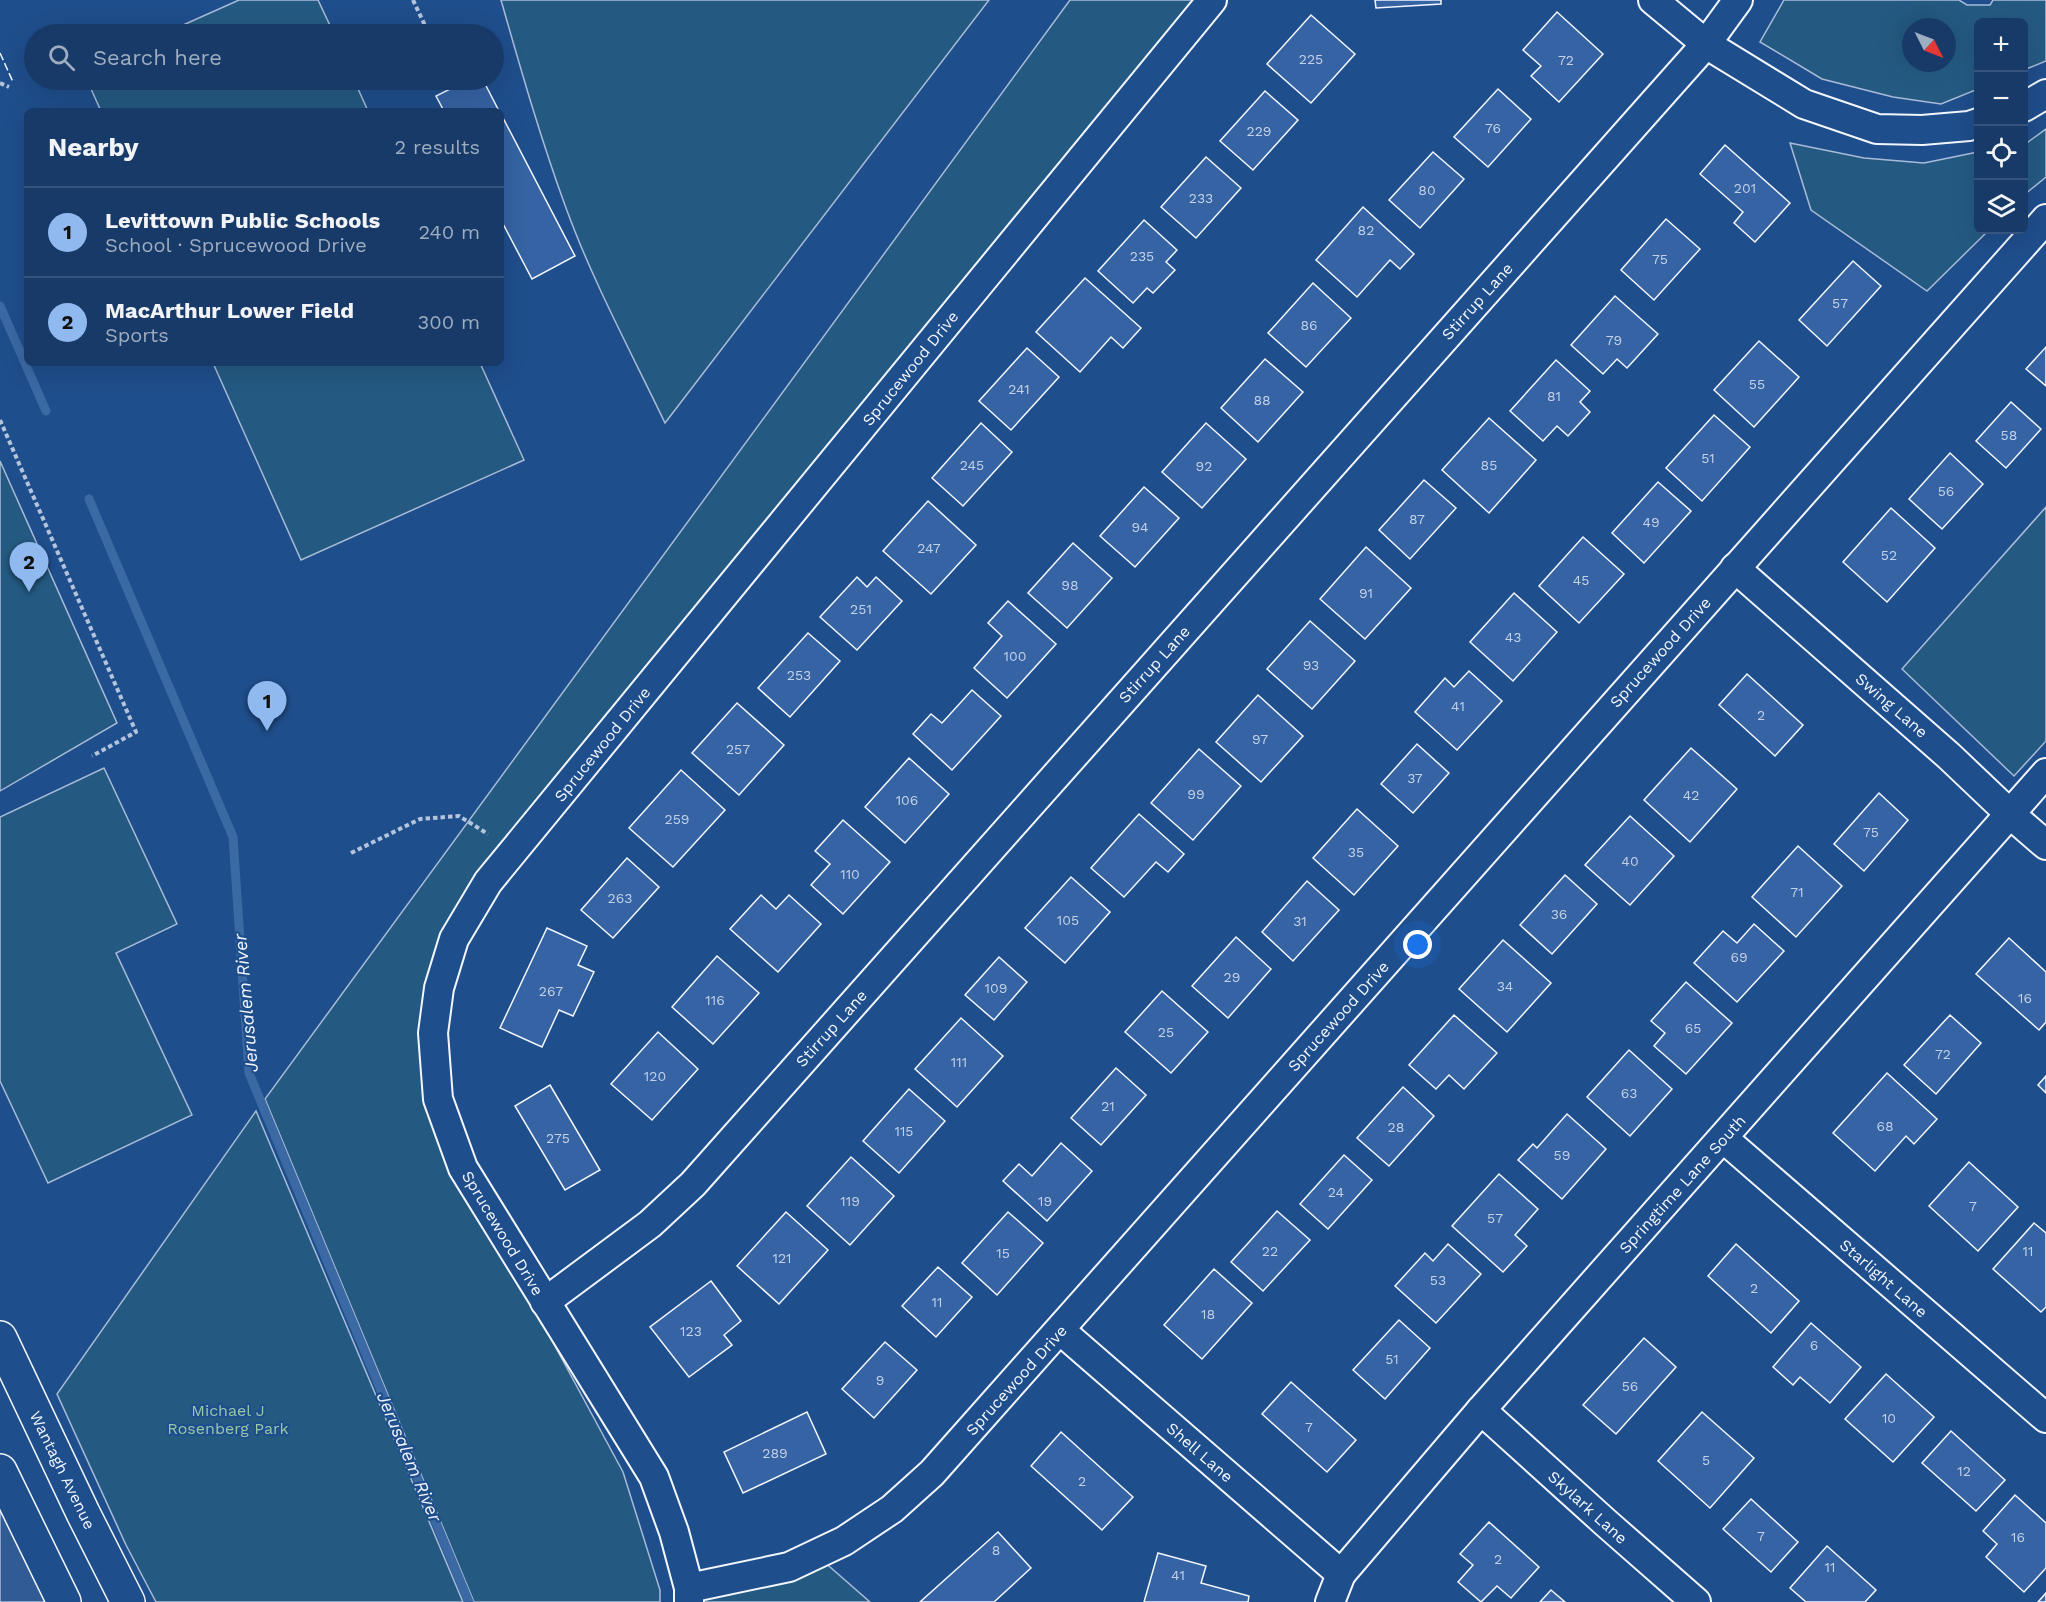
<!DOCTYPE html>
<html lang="en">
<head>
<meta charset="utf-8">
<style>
  :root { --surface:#173a69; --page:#20416f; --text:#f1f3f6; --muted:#9eadc0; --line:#36547d; --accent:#90b9f0 }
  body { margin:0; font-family:"Work Sans",sans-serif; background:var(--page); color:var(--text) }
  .controls { position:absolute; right:18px; top:18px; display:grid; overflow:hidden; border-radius:9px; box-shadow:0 6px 24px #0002 }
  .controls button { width:54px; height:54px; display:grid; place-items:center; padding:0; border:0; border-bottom:2px solid var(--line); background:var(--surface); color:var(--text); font:30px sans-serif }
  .compass { position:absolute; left:1902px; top:18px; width:54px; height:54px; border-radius:50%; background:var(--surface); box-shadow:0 6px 24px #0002; rotate:132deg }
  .you { position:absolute; left:1418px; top:945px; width:21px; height:21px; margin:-15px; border:4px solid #fff; border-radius:50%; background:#1a73e8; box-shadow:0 0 0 9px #1a73e833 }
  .badge { display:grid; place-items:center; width:39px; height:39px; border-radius:50%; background:var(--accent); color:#111; font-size:20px; font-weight:700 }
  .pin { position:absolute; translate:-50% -50px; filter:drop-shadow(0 2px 3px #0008) }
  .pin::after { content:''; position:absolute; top:32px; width:21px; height:18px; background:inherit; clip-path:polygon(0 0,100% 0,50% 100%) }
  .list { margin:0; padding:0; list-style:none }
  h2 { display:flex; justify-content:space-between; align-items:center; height:78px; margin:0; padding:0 24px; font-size:26px }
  h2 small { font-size:20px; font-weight:400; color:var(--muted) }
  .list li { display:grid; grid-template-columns:39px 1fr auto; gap:18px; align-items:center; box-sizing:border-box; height:90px; padding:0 24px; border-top:2px solid var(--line) }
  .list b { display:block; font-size:22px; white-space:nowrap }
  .list p { margin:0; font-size:20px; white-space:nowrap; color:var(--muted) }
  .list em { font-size:20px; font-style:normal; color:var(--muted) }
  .icon { flex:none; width:33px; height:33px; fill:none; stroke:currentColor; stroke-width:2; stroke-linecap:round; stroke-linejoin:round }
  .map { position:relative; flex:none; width:2046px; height:1602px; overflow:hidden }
  .search { position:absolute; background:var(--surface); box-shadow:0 6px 24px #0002; left:24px; top:24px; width:480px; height:66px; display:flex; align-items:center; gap:15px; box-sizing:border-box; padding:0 21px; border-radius:33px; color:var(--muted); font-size:22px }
  .panel { position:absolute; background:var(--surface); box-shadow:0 6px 24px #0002; left:24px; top:108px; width:480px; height:258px; border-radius:9px }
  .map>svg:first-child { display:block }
  .green { fill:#245a82; stroke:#a8bbd7; stroke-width:1.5; fill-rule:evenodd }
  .parking { fill:#305b95; stroke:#a8bbd7; stroke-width:1.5 }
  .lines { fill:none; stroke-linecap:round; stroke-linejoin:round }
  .stream { stroke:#3b69a3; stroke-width:9 }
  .building { fill:#3563a3; stroke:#f2f6ff; stroke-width:1.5 }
  .street-casing { stroke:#f2f6ff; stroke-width:32 }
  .secondary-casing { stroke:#f2f6ff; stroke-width:36 }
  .path { stroke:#b3c4dc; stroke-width:4; stroke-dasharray:4.5 3; stroke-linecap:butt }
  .street { stroke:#1f4e8c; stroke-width:28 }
  .secondary { stroke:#1f4e8c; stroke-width:33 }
  .fence { stroke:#f2f6ff; stroke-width:1.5; stroke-dasharray:8 3; stroke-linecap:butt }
  .labels { text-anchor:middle; stroke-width:4.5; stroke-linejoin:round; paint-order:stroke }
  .number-label { font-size:14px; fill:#c3d1e8 }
  .street-label { font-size:16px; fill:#f2f6ff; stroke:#1f4e8c }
  .park-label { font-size:16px; fill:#97c8a6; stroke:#1f4e8c }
  .water-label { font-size:18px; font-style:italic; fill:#f2f6ff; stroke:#1f4e8c }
</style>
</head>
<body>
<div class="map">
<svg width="2046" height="1602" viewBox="0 0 2046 1602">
  <rect width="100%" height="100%" fill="#1f4e8c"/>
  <!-- green -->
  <g class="green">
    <polygon points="239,0 318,0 334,34 163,34"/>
    <path d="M501,0h488l-324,423c-34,-71 -72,-141 -99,-215 -25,-68 -45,-138 -65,-208z"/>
    <polygon points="1070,0 1206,0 482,883 435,984 460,1170 623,1472 660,1590 660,1602 474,1602 265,1099"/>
    <path d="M1784,0h175l8,5h23l3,-5h53v61l-22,9v-48h-46v67l-37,15 -48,-7 -71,-18 -62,-37zM1911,27h36v36h-36z"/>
    <polygon points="87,80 354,80 368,111 101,111"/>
    <polygon points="2046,129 2046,177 2024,195 2024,143 2028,142"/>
    <polygon points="1790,143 1864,158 1924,163 1978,152 1978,230 1989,230 1927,291 1811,210"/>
    <polygon points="213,363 480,363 524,460 301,560"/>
    <polygon points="0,461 117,723 0,791"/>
    <polygon points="2046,507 2046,741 2014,776 1902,669"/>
    <polygon points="104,768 177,924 116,953 192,1115 48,1183 0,1081 0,817"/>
    <polygon points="256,1111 463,1602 156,1602 126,1545 57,1394"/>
    <polygon points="822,1560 870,1602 695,1602"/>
  </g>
  <!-- parking -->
  <polygon class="parking" points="0,1489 79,1602 0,1602"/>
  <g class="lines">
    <!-- stream -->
    <g class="stream">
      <polyline points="0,306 46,411"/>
      <polyline points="89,499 233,837 249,1073 469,1602"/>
    </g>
  </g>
  <!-- building -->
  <g class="building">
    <polygon points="1375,0 1441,0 1441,4 1376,8"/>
    <polygon points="1557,12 1603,54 1559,102 1531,76 1541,66 1523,50"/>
    <polygon points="1311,15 1355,54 1311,103 1267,64"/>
    <polygon points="468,80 483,80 499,111 444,111 436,96"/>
    <polygon points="1498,89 1531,119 1488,167 1454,137"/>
    <polygon points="1265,91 1298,120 1253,170 1220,141"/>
    <polygon points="501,114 575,256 532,279 501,220"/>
    <polygon points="1725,145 1790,203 1755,242 1734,223 1743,212 1700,174"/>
    <polygon points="1433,152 1464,179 1420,228 1389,200"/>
    <polygon points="1206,157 1241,188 1196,238 1161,207"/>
    <polygon points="1363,207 1414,254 1400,269 1390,260 1357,297 1316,260"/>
    <polygon points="1666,219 1700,249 1654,300 1621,270"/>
    <polygon points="1144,220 1177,250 1166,262 1175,270 1153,293 1147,288 1133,303 1098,271"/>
    <polygon points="1853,261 1881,286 1827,346 1799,320"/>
    <polygon points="1085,278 1141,328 1123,348 1111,337 1080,372 1036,332"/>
    <polygon points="1313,283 1351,318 1306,367 1268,333"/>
    <polygon points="1615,296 1658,334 1627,368 1617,359 1603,374 1571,345"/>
    <polygon points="1759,341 1799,377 1754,427 1714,390"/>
    <polygon points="2046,347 2046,386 2026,369"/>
    <polygon points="1027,348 1059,377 1011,430 979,401"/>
    <polygon points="1265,359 1303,392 1258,442 1221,408"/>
    <polygon points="1556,360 1590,391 1580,402 1590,412 1568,436 1557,426 1543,441 1510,411"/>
    <polygon points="2011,402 2041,429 2006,468 1976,441"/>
    <polygon points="1714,415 1750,447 1702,501 1666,468"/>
    <polygon points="1489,418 1536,460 1489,513 1442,470"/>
    <polygon points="981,423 1012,452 963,506 932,478"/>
    <polygon points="1206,423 1246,459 1202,508 1162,472"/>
    <polygon points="1950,453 1983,484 1942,529 1909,499"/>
    <polygon points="1424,480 1456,508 1410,559 1379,530"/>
    <polygon points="1658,482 1691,511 1644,563 1612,533"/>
    <polygon points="1144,487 1179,518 1135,567 1100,536"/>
    <polygon points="928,501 976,545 931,594 883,551"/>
    <polygon points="1891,508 1935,548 1887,602 1843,562"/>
    <polygon points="1583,537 1624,574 1579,623 1539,586"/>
    <polygon points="1073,543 1112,578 1067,628 1028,593"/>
    <polygon points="1366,547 1411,588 1365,639 1320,599"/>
    <polygon points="857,577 867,587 876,577 902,601 857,650 820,617"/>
    <polygon points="1514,593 1557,632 1513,681 1470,642"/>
    <polygon points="1008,601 1056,644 1007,698 974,668 1002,636 988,623"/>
    <polygon points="1310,621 1355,661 1312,709 1267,669"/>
    <polygon points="808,633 840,661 790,717 758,688"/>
    <polygon points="1469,671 1502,701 1457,750 1415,712 1445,678 1454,687"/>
    <polygon points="1747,674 1803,725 1775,756 1719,705"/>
    <polygon points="972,690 1001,716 952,770 913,734 931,714 942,723"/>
    <polygon points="1258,695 1303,736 1261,782 1216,742"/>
    <polygon points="737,703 784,745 739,795 692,753"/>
    <polygon points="1417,744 1449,773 1413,813 1381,784"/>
    <polygon points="1691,748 1737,789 1690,842 1644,800"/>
    <polygon points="1199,749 1241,786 1193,840 1151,803"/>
    <polygon points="909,758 949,794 905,843 865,807"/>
    <polygon points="681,770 725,810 673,867 629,828"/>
    <polygon points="1879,793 1908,820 1864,871 1834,844"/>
    <polygon points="1357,809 1398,846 1354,895 1313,858"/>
    <polygon points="1139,814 1184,854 1168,872 1156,862 1124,897 1091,868"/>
    <polygon points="1630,816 1674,856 1630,905 1585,865"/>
    <polygon points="843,820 890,862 843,914 811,885 830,864 815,851"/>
    <polygon points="1798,846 1842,886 1796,937 1752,897"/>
    <polygon points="627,858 659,887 613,938 581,910"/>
    <polygon points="1565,875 1597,904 1552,954 1520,925"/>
    <polygon points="1071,877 1110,912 1065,963 1025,928"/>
    <polygon points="1307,881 1339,910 1293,961 1262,932"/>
    <polygon points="761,895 776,909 789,895 821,924 778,972 730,929"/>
    <polygon points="1754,924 1784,951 1737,1002 1694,963 1723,931 1737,943"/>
    <polygon points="547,928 587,946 578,965 594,972 573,1016 559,1010 542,1047 500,1028"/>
    <polygon points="1236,937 1271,969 1228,1018 1192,986"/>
    <polygon points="2009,938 2046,972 2046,1022 2039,1030 1976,974"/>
    <polygon points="1503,940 1551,983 1507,1032 1459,989"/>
    <polygon points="717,956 759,993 713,1044 672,1007"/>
    <polygon points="999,957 1027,982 994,1020 965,995"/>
    <polygon points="1686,982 1732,1023 1686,1074 1654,1046 1665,1033 1651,1021"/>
    <polygon points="1162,991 1208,1032 1171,1073 1125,1032"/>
    <polygon points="1454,1015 1497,1053 1464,1089 1449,1075 1436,1089 1409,1065"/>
    <polygon points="1950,1015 1981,1043 1936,1094 1904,1065"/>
    <polygon points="961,1018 1003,1056 957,1107 915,1069"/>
    <polygon points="658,1032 698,1069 652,1120 611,1084"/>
    <polygon points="1629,1050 1672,1089 1630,1136 1587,1097"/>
    <polygon points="1116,1068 1146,1095 1101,1145 1071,1118"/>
    <polygon points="1887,1073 1937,1119 1914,1144 1906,1136 1875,1171 1833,1133"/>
    <polygon points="2046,1076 2046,1093 2038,1085"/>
    <polygon points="550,1085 600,1170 565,1190 515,1106"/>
    <polygon points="1403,1087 1434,1116 1389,1166 1357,1138"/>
    <polygon points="909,1089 945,1121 899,1173 863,1141"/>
    <polygon points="1567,1114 1606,1149 1562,1199 1518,1160 1533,1144 1537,1148"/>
    <polygon points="1061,1143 1092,1171 1047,1221 1003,1181 1019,1164 1032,1176"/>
    <polygon points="1344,1155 1372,1180 1328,1229 1300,1204"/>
    <polygon points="851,1157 894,1196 850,1245 807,1206"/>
    <polygon points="1969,1162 2018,1207 1978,1251 1929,1206"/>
    <polygon points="1499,1174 1538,1209 1515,1235 1527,1246 1503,1272 1452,1226"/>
    <polygon points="1277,1211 1310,1240 1263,1291 1231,1262"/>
    <polygon points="786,1212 828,1250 779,1304 737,1266"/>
    <polygon points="1008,1212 1043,1243 997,1295 962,1263"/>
    <polygon points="2034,1223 2046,1233 2046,1307 2041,1312 1993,1269"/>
    <polygon points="1448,1244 1481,1274 1436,1323 1395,1286 1425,1253 1433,1261"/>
    <polygon points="1736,1244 1799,1301 1771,1333 1708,1276"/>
    <polygon points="938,1267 972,1297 936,1337 902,1306"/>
    <polygon points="1214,1269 1252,1303 1202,1359 1164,1325"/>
    <polygon points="711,1281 741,1321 724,1335 732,1345 689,1377 650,1327"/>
    <polygon points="1399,1320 1430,1348 1385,1399 1353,1370"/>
    <polygon points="1811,1323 1861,1367 1830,1403 1800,1377 1793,1385 1773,1367"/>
    <polygon points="1644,1338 1676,1367 1616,1434 1583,1405"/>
    <polygon points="885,1342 917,1370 874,1418 842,1389"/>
    <polygon points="1886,1374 1934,1417 1893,1462 1845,1419"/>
    <polygon points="1291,1382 1356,1440 1327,1472 1262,1414"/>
    <polygon points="807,1412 826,1454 743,1493 724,1452"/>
    <polygon points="1702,1412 1754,1458 1710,1508 1658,1461"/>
    <polygon points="1951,1431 2005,1480 1976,1511 1922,1463"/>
    <polygon points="1061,1432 1133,1497 1102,1530 1031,1466"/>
    <polygon points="2015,1495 2046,1523 2046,1568 2024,1592 1986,1557 1997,1544 1983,1531"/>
    <polygon points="1751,1499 1798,1542 1771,1572 1723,1529"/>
    <polygon points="1489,1522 1539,1567 1511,1598 1497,1586 1481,1602 1458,1582 1473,1565 1460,1554"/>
    <polygon points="998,1532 1031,1568 994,1602 920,1602"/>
    <polygon points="1827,1546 1876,1590 1865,1602 1806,1602 1790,1588"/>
    <polygon points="1158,1553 1206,1566 1201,1583 1249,1596 1248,1602 1144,1602"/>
    <polygon points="1551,1590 1565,1602 1540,1602"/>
    <polygon points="2046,1593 2046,1602 2038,1602"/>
  </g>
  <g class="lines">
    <defs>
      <g id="street">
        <polyline points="1653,0 1706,44 1804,104 1877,129 1922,130 1969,126 1978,123"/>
        <polyline points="2024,107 2046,94"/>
        <polyline points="1735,568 1949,756 2010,814 2046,845"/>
        <polyline points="1723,1138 2046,1418"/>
        <polyline points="545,1302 650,1224 693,1184 1706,44 1738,0"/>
        <polyline points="1060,1330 1341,1574"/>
        <polyline points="1481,1410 1606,1523 1696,1602"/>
        <polyline points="689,1588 674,1532 654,1477 463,1168 438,1099 433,1033 439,988 454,939 488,882 1212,0"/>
        <polyline points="689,1602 689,1588 789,1567 844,1541 892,1509 932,1473 2046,219"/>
        <polyline points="1330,1602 1341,1574 1481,1410 2046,773"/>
      </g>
      <g id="secondary">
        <polyline points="0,1338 83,1513 128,1602"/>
        <polyline points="0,1471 64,1602"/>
      </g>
    </defs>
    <!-- street casing -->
    <use href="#street" class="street-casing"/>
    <!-- secondary casing -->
    <use href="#secondary" class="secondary-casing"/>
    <!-- path -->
    <g class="path">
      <polyline points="413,0 429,34"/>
      <polyline points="0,83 9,87"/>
      <polyline points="0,420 136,732 92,756"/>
      <polyline points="351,853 420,819 459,816 488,834"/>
    </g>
    <!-- street -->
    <use href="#street" class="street"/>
    <!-- secondary -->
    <use href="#secondary" class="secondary"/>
    <!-- fence -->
    <polyline class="fence" points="0,53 13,82"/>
  </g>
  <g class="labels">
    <!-- number labels -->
    <g class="number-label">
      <text x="1311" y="64">225</text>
      <text x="1566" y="65">72</text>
      <text x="1493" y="133">76</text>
      <text x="1259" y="136">229</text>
      <text x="1745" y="193">201</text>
      <text x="1427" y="195">80</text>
      <text x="1201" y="203">233</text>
      <text x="1366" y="235">82</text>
      <text x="1142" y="261">235</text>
      <text x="1660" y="264">75</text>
      <text x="1840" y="308">57</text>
      <text x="1309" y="330">86</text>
      <text x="1614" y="345">79</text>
      <text x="1757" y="389">55</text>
      <text x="1019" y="394">241</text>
      <text x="1554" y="401">81</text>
      <text x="1262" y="405">88</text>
      <text x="2009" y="440">58</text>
      <text x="1708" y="463">51</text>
      <text x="972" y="470">245</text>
      <text x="1489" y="470">85</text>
      <text x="1204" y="471">92</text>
      <text x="1946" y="496">56</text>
      <text x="1417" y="524">87</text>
      <text x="1651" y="527">49</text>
      <text x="1140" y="532">94</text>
      <text x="929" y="553">247</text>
      <text x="1889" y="560">52</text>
      <text x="1581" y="585">45</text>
      <text x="1070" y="590">98</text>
      <text x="1366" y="598">91</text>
      <text x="861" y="614">251</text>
      <text x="1513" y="642">43</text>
      <text x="1015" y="661">100</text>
      <text x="1311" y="670">93</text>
      <text x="799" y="680">253</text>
      <text x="1458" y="711">41</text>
      <text x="1761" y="720">2</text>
      <text x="1260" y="744">97</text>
      <text x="738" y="754">257</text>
      <text x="1415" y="783">37</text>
      <text x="1196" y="799">99</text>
      <text x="1691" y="800">42</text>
      <text x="907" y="805">106</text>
      <text x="677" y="824">259</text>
      <text x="1871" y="837">75</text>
      <text x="1356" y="857">35</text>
      <text x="1630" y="866">40</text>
      <text x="850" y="879">110</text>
      <text x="1797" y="897">71</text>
      <text x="620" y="903">263</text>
      <text x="1559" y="919">36</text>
      <text x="1068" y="925">105</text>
      <text x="1300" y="926">31</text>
      <text x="1739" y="962">69</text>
      <text x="1232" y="982">29</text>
      <text x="1505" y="991">34</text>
      <text x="996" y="993">109</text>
      <text x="551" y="996">267</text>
      <text x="2025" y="1003">16</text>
      <text x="715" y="1005">116</text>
      <text x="1693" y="1033">65</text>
      <text x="1166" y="1037">25</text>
      <text x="1943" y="1059">72</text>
      <text x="959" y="1067">111</text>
      <text x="655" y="1081">120</text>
      <text x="1629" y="1098">63</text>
      <text x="1108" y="1111">21</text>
      <text x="1885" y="1131">68</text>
      <text x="1396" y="1132">28</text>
      <text x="904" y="1136">115</text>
      <text x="558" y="1143">275</text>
      <text x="1562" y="1160">59</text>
      <text x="1336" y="1197">24</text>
      <text x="850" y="1206">119</text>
      <text x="1045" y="1206">19</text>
      <text x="1973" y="1211">7</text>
      <text x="1495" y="1223">57</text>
      <text x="1270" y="1256">22</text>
      <text x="2028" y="1256">11</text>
      <text x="1003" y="1258">15</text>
      <text x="782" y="1263">121</text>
      <text x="1438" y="1285">53</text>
      <text x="1754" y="1293">2</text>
      <text x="937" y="1307">11</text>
      <text x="1208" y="1319">18</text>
      <text x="691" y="1336">123</text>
      <text x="1814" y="1350">6</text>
      <text x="1392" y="1364">51</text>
      <text x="880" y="1385">9</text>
      <text x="1630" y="1391">56</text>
      <text x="1889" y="1423">10</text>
      <text x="1309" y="1432">7</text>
      <text x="775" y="1458">289</text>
      <text x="1706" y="1465">5</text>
      <text x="1964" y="1476">12</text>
      <text x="1082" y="1486">2</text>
      <text x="1761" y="1541">7</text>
      <text x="2018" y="1542">16</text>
      <text x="996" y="1555">8</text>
      <text x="1498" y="1564">2</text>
      <text x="1830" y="1572">11</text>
      <text x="1178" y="1580">41</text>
    </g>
    <!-- street labels -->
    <g class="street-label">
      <text transform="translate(1477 301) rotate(-48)" y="6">Stirrup Lane</text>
      <text transform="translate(910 368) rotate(-51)" y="6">Sprucewood Drive</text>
      <text transform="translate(1660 652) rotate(-48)" y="6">Sprucewood Drive</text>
      <text transform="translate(1154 664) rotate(-48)" y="6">Stirrup Lane</text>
      <text transform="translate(1892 705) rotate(41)" y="6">Swing Lane</text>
      <text transform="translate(602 744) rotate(-51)" y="6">Sprucewood Drive</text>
      <text transform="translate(1338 1016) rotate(-48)" y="6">Sprucewood Drive</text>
      <text transform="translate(831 1028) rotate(-48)" y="6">Stirrup Lane</text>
      <text transform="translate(1682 1184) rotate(-48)" y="6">Springtime Lane South</text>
      <text transform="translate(503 1233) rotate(59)" y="6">Sprucewood Drive</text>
      <text transform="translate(1884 1278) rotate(41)" y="6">Starlight Lane</text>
      <text transform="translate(1016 1380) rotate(-48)" y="6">Sprucewood Drive</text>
      <text transform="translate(1200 1452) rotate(41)" y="6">Shell Lane</text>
      <text transform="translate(63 1470) rotate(64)" y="6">Wantagh Avenue</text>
      <text transform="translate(1588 1507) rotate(42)" y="6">Skylark Lane</text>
    </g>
    <!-- park labels -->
    <g class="park-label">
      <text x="228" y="1416">Michael J<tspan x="228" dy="18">Rosenberg Park</tspan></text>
    </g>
    <!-- water labels -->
    <g class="water-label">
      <text transform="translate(246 1003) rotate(-95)" y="6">Jerusalem River</text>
      <text transform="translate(409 1457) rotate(67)" y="6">Jerusalem River</text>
    </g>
  </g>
</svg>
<div class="controls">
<button>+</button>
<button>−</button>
<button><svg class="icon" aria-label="locate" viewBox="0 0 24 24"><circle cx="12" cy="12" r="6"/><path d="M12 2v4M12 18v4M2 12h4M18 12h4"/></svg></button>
<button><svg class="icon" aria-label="layers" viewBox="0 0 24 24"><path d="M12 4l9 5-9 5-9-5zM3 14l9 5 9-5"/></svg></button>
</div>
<svg class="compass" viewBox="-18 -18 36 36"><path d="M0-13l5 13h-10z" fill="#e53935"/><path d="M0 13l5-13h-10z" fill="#9eadc0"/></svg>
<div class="you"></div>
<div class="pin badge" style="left:267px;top:731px">1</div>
<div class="pin badge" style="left:29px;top:592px">2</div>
<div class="search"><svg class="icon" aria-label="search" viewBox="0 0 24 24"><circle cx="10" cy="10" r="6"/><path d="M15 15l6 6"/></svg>Search here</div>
<section class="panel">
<h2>Nearby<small>2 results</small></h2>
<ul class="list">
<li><span class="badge">1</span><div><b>Levittown Public Schools</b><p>School · Sprucewood Drive</p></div><em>240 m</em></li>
<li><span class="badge">2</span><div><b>MacArthur Lower Field</b><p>Sports</p></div><em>300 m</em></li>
</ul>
</section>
</div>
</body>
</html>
